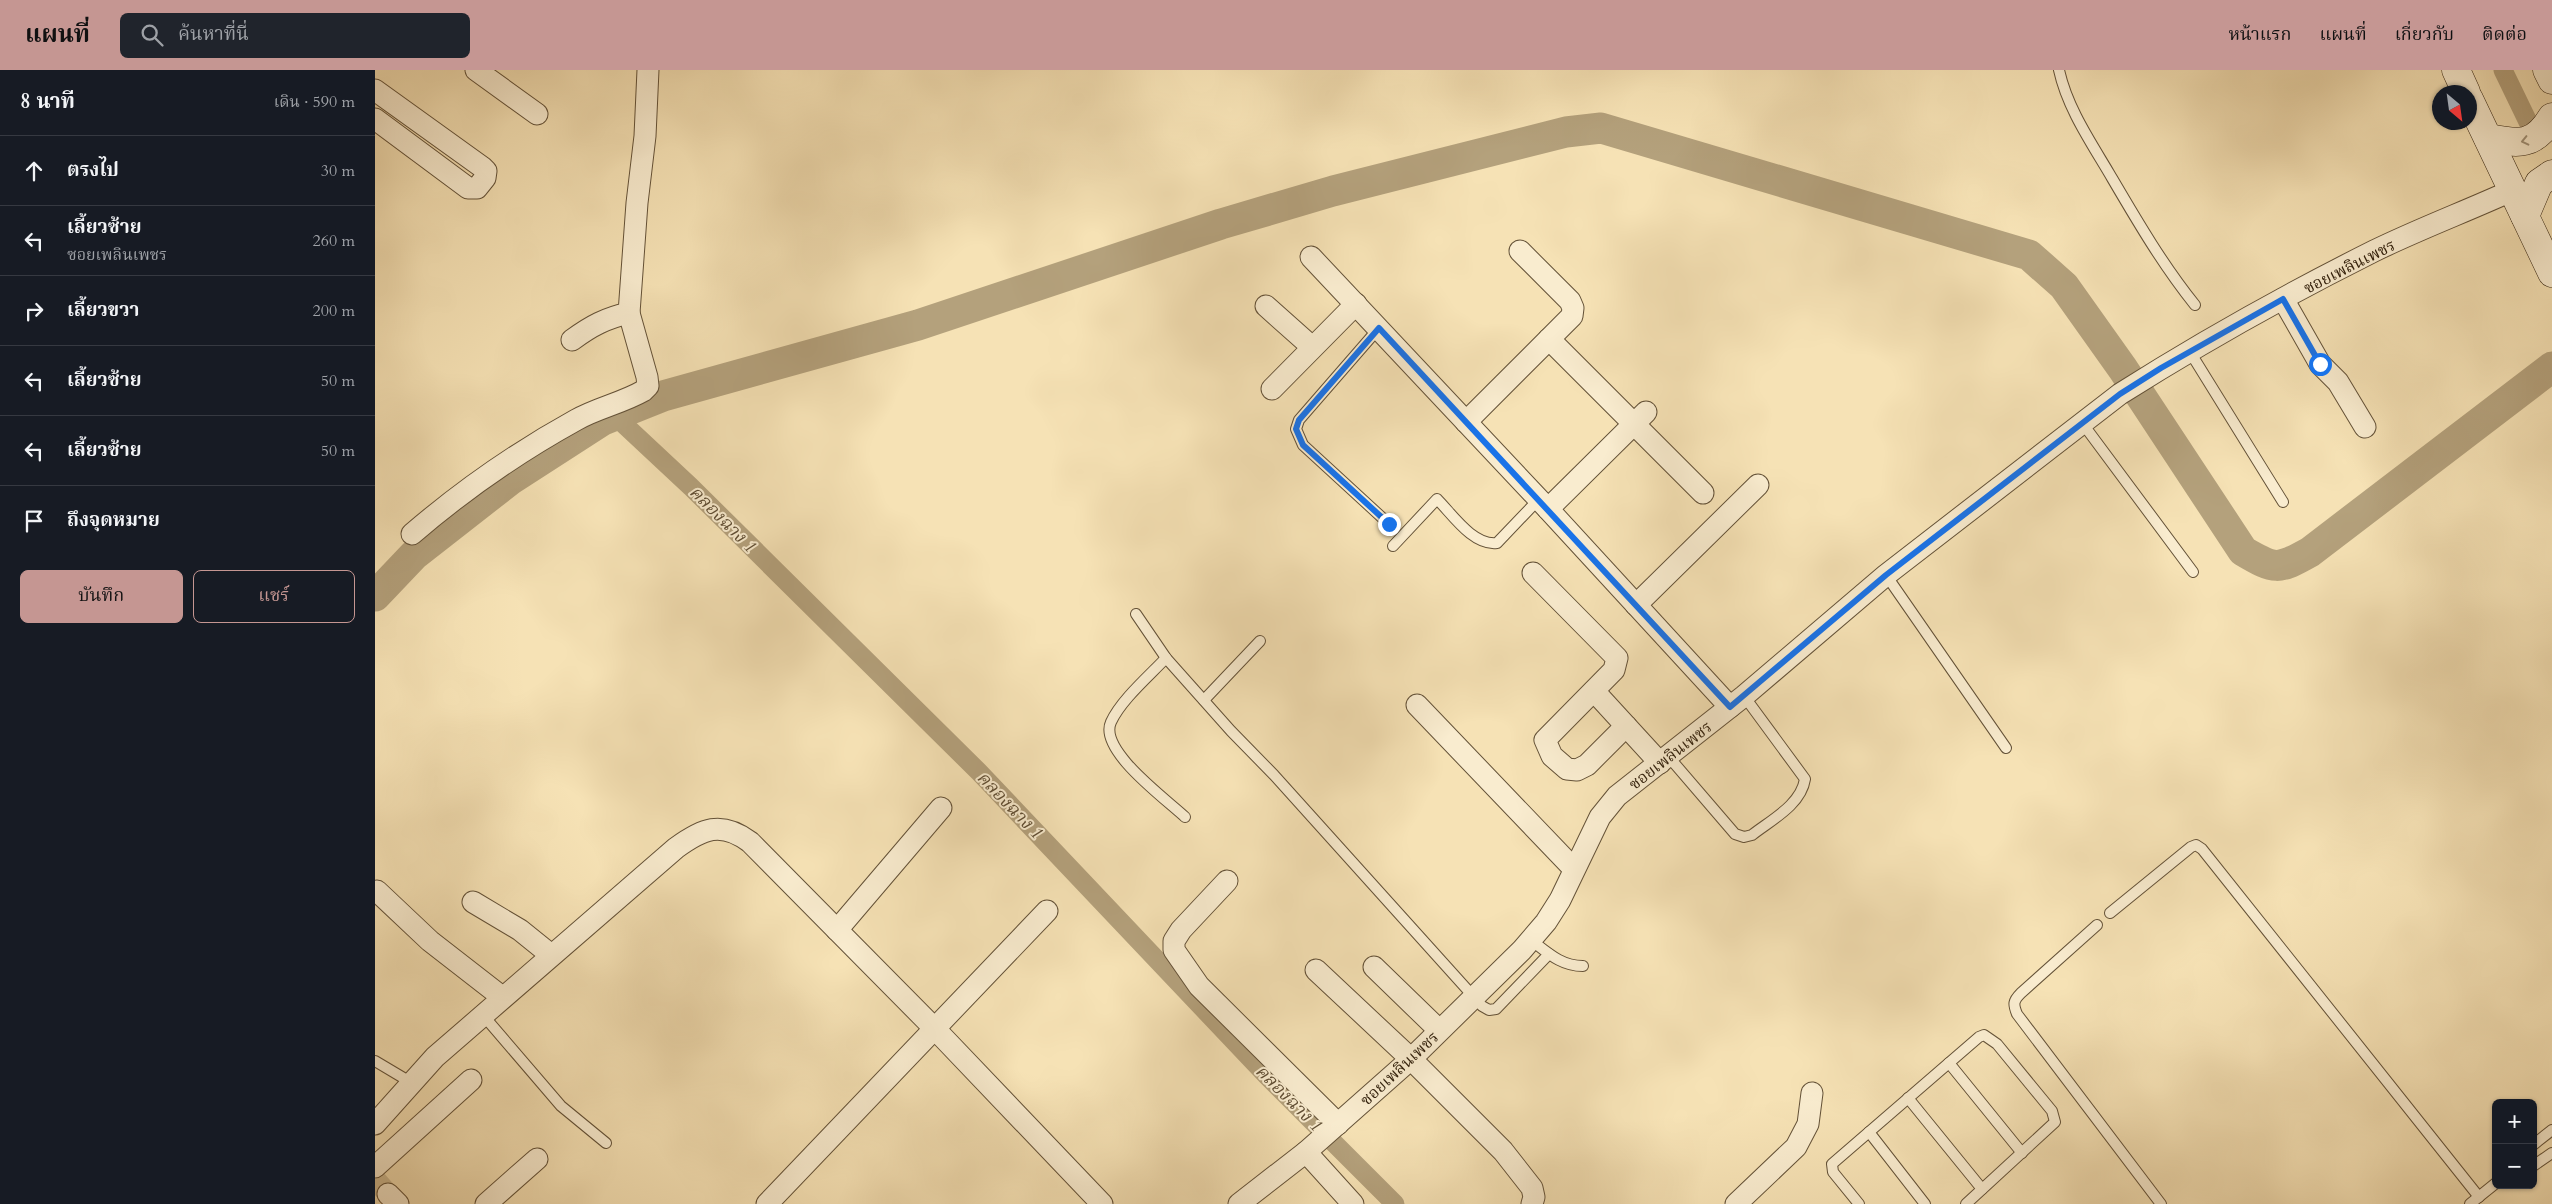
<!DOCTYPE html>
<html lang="th">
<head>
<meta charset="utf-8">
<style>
  :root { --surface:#171b24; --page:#20242c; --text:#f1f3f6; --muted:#9ea1a6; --line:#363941; --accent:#c59692 }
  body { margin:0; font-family:Cardo,"Noto Serif Thai",serif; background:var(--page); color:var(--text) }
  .controls { position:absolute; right:15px; bottom:15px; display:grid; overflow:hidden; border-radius:8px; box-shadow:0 1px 4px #0004 }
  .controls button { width:45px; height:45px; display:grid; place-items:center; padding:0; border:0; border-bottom:1px solid var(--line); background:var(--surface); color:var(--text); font:25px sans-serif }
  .compass { position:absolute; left:2057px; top:15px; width:45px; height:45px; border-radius:50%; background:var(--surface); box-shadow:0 1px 4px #0004; rotate:151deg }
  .stop { position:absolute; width:15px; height:15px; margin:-11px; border:4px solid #1a73e8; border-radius:50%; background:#fff }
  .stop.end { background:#1a73e8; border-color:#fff; box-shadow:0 1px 5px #0008 }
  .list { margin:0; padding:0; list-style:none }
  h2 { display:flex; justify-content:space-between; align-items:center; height:65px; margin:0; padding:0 20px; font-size:21px }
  h2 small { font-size:16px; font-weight:400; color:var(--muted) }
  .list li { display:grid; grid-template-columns:32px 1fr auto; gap:15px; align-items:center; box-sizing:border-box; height:70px; padding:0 20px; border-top:1px solid var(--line) }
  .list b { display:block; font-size:19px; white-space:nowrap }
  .list p { margin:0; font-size:16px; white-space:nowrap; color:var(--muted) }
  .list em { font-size:16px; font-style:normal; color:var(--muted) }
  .actions { display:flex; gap:10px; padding:15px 20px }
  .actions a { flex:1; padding:11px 0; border:1px solid var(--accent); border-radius:8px; text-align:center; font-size:18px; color:var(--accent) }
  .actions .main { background:var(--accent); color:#111 }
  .icon { flex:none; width:28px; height:28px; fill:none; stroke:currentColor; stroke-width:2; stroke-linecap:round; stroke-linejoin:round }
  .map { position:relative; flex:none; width:2177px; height:1134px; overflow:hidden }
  header { display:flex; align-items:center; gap:30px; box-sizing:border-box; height:70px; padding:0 25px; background:var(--accent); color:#111 }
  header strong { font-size:24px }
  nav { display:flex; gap:28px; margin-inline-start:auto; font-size:18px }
  .search { width:350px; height:45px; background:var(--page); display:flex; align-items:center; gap:12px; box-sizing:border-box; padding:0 18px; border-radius:8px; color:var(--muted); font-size:19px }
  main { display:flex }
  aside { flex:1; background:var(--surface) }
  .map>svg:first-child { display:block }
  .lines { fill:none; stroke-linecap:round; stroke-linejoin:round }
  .canal { stroke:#b4a17c; stroke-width:19 }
  .river { stroke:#b4a17c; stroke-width:31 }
  .minor-tunnel { stroke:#cfbc94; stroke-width:21; stroke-dasharray:21 11; stroke-linecap:butt }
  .service-casing { stroke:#645238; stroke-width:12 }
  .minor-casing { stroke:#645238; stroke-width:23 }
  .secondary-casing { stroke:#33220e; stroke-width:29 }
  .service { stroke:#f9eccf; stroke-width:10 }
  .minor { stroke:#f9eccf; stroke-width:21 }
  .secondary { stroke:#f9eccf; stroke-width:28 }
  .oneway { stroke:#a09178 }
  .route { stroke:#1a73e8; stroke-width:6 }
  .labels { text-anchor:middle; stroke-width:4; stroke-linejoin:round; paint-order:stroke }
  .street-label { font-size:16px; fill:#33220e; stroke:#f9eccf }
  .water-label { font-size:18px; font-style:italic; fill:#604e34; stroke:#f9eccf }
</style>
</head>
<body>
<header>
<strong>แผนที่</strong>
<div class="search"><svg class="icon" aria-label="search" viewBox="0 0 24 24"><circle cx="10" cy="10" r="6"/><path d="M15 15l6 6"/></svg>ค้นหาที่นี่</div>
<nav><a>หน้าแรก</a><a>แผนที่</a><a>เกี่ยวกับ</a><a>ติดต่อ</a></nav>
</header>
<main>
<aside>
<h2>8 นาที<small>เดิน · 590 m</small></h2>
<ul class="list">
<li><svg class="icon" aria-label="ahead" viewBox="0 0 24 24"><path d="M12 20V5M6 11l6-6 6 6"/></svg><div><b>ตรงไป</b></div><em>30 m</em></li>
<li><svg class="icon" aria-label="left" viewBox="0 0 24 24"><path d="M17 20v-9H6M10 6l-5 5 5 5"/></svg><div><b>เลี้ยวซ้าย</b><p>ซอยเพลินเพชร</p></div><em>260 m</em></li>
<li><svg class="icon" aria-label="right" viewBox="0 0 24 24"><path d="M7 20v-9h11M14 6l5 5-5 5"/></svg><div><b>เลี้ยวขวา</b></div><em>200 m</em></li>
<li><svg class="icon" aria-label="left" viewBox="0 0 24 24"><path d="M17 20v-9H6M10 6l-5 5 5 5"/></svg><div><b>เลี้ยวซ้าย</b></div><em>50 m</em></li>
<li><svg class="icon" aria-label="left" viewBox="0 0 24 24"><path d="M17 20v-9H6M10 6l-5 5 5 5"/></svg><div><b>เลี้ยวซ้าย</b></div><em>50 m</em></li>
<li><svg class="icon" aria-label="arrive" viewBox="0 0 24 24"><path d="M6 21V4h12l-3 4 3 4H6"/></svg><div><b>ถึงจุดหมาย</b></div></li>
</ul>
<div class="actions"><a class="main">บันทึก</a><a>แชร์</a></div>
</aside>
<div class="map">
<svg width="2177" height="1134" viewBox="0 0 2177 1134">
  <rect width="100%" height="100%" fill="#f6e2b5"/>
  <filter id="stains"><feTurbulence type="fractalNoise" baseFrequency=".004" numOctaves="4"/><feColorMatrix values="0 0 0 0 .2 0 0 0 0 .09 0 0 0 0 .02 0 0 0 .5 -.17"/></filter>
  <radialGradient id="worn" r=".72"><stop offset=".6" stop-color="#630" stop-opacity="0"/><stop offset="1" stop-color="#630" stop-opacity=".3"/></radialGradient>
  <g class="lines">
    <!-- canal -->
    <g class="canal">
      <polyline points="2128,0 2156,58"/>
      <polyline points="240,346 316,417 604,702 891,1005 1020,1134"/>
    </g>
    <!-- river -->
    <path class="river" d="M0,526l39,-41 96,-75 93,-60 60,-24 255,-71 303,-101 112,-33 233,-59 35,-4 428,127 35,31 59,83 120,182c32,19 35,19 67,1l242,-185"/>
    <!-- minor-tunnel -->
    <polyline class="minor-tunnel" points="0,1109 13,1124"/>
    <defs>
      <g id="service">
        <path d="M1684,0c8,37 31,71 50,103 27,46 53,91 86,132"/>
        <polyline points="1004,258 924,350 921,359 928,375 1014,454"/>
        <polyline points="1815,282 1908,432"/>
        <polyline points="1708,354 1818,502"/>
        <path d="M1018,476l44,-47c15,15 36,47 60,44l42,-44"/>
        <polyline points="1511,505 1631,678"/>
        <polyline points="761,544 791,588 856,661 899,705 1107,936 1114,940 1121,939 1174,884"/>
        <path d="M791,588c-17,18 -45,42 -55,64 -13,28 55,77 74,95"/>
        <polyline points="829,630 885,571"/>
        <path d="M1293,686l67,78 9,3 8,-2c19,-15 49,-30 53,-56l-61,-83"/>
        <polyline points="1735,843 1816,777 1821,775 1827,779 2104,1127"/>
        <path d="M1722,855l-76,68c-8,8 -8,11 -4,21l144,190"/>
        <path d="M1156,870c17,13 30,26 52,26"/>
        <polyline points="108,945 186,1036 231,1073"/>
        <polyline points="0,991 37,1013"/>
        <polyline points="1574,993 1647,1083"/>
        <polyline points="1533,1028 1607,1119"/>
        <polyline points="1494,1062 1550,1134"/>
        <polyline points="2158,1075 2177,1060"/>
        <polyline points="2158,1096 2177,1083"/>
        <polyline points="1484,1134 1458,1102 1457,1094 1604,967 1609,965 1622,974 1677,1041 1680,1052 1591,1134"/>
        <polyline points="2095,1134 2121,1113"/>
      </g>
      <g id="minor">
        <polyline points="101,0 162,44"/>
        <polyline points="0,20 107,97 111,101 110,108 102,118 93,118 0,49"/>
        <polyline points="936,187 1173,439 1355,637"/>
        <polyline points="1908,229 1945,294 1963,312 1990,357"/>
        <polyline points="891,236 937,277"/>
        <polyline points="1174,269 1328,423"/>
        <path d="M197,270c19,-14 34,-22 57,-27l8,-110 8,-67 3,-66"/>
        <polyline points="897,319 981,234"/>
        <polyline points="1091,352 1197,246 1198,238 1195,231 1145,181"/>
        <polyline points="1173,439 1271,342"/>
        <path d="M37,464c50,-43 106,-82 164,-114 21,-12 46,-17 67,-29l5,-5 -1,-9 -18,-64"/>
        <polyline points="1158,503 1242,588 1239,600 1170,670 1177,686 1192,699 1202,700 1212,695 1251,656"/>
        <polyline points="1261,535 1383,415"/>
        <polyline points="1219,621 1285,693"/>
        <polyline points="1042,635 1199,799"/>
        <polyline points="852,811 806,860 799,871 799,880 824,916 963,1054"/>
        <polyline points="2,821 55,871 127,927"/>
        <polyline points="98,832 145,860 176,885"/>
        <polyline points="462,860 566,738"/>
        <polyline points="999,897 1064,960"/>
        <polyline points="941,900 1036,989 1128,1081 1157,1118 1159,1127 1157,1134"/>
        <path d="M0,1054l60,-67 241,-209c26,-19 45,-28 74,-6l185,187 167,175"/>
        <polyline points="931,1082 978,1134"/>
        <polyline points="0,1097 96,1010"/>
        <polyline points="13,1124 23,1134"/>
        <polyline points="111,1134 162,1089"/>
        <polyline points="392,1134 672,841"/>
        <path d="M864,1134l67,-52 105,-93 111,-109 24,-28 14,-22 40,-83 17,-21 127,-100 142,-121 234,-181c82,-52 168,-100 254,-143 45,-22 93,-40 139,-61"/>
        <polyline points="1361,1134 1421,1077 1433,1054 1437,1023"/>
      </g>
      <g id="secondary">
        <polyline points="2081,0 2091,22"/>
        <polyline points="2172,0 2177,10"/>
        <polyline points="2094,29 2177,203"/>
        <path d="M2113,68c31,6 46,9 64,-21"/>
        <polyline points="2150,146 2164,113 2177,104"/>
      </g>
    </defs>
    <!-- service casing -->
    <use href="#service" class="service-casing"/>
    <!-- minor casing -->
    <use href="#minor" class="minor-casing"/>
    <!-- secondary casing -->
    <use href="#secondary" class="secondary-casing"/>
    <!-- service -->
    <use href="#service" class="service"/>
    <!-- minor -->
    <use href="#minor" class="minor"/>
    <!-- secondary -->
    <use href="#secondary" class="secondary"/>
  </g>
  <!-- one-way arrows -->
  <defs><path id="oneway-chevron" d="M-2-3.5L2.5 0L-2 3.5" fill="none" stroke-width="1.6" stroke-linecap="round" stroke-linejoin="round" transform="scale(1.25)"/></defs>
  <use class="oneway" href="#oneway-chevron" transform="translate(2150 71) rotate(167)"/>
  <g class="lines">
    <!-- route -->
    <polyline class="route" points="1014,454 928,375 921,359 924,350 1004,258 1355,637 1511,505 1745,324 1786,298 1908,229 1945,294"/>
  </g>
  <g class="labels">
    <!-- street labels -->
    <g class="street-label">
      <text transform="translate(1974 196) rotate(-27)" y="6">ซอยเพลินเพชร</text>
      <text transform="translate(1295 685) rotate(-38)" y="6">ซอยเพลินเพชร</text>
      <text transform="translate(1024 998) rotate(-43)" y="6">ซอยเพลินเพชร</text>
    </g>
    <!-- water labels -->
    <g class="water-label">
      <text transform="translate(348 449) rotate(45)" y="6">คลองฉาง 1</text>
      <text transform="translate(635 735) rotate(46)" y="6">คลองฉาง 1</text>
      <text transform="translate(914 1028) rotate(45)" y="6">คลองฉาง 1</text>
    </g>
  </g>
  <rect width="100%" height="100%" filter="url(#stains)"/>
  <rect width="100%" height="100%" fill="url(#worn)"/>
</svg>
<div class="controls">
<button>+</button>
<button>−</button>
</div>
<svg class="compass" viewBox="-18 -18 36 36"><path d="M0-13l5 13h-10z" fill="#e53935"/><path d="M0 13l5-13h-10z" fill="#9ea1a6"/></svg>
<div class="stop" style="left:1945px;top:294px"></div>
<div class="stop end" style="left:1014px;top:454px"></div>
</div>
</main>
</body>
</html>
